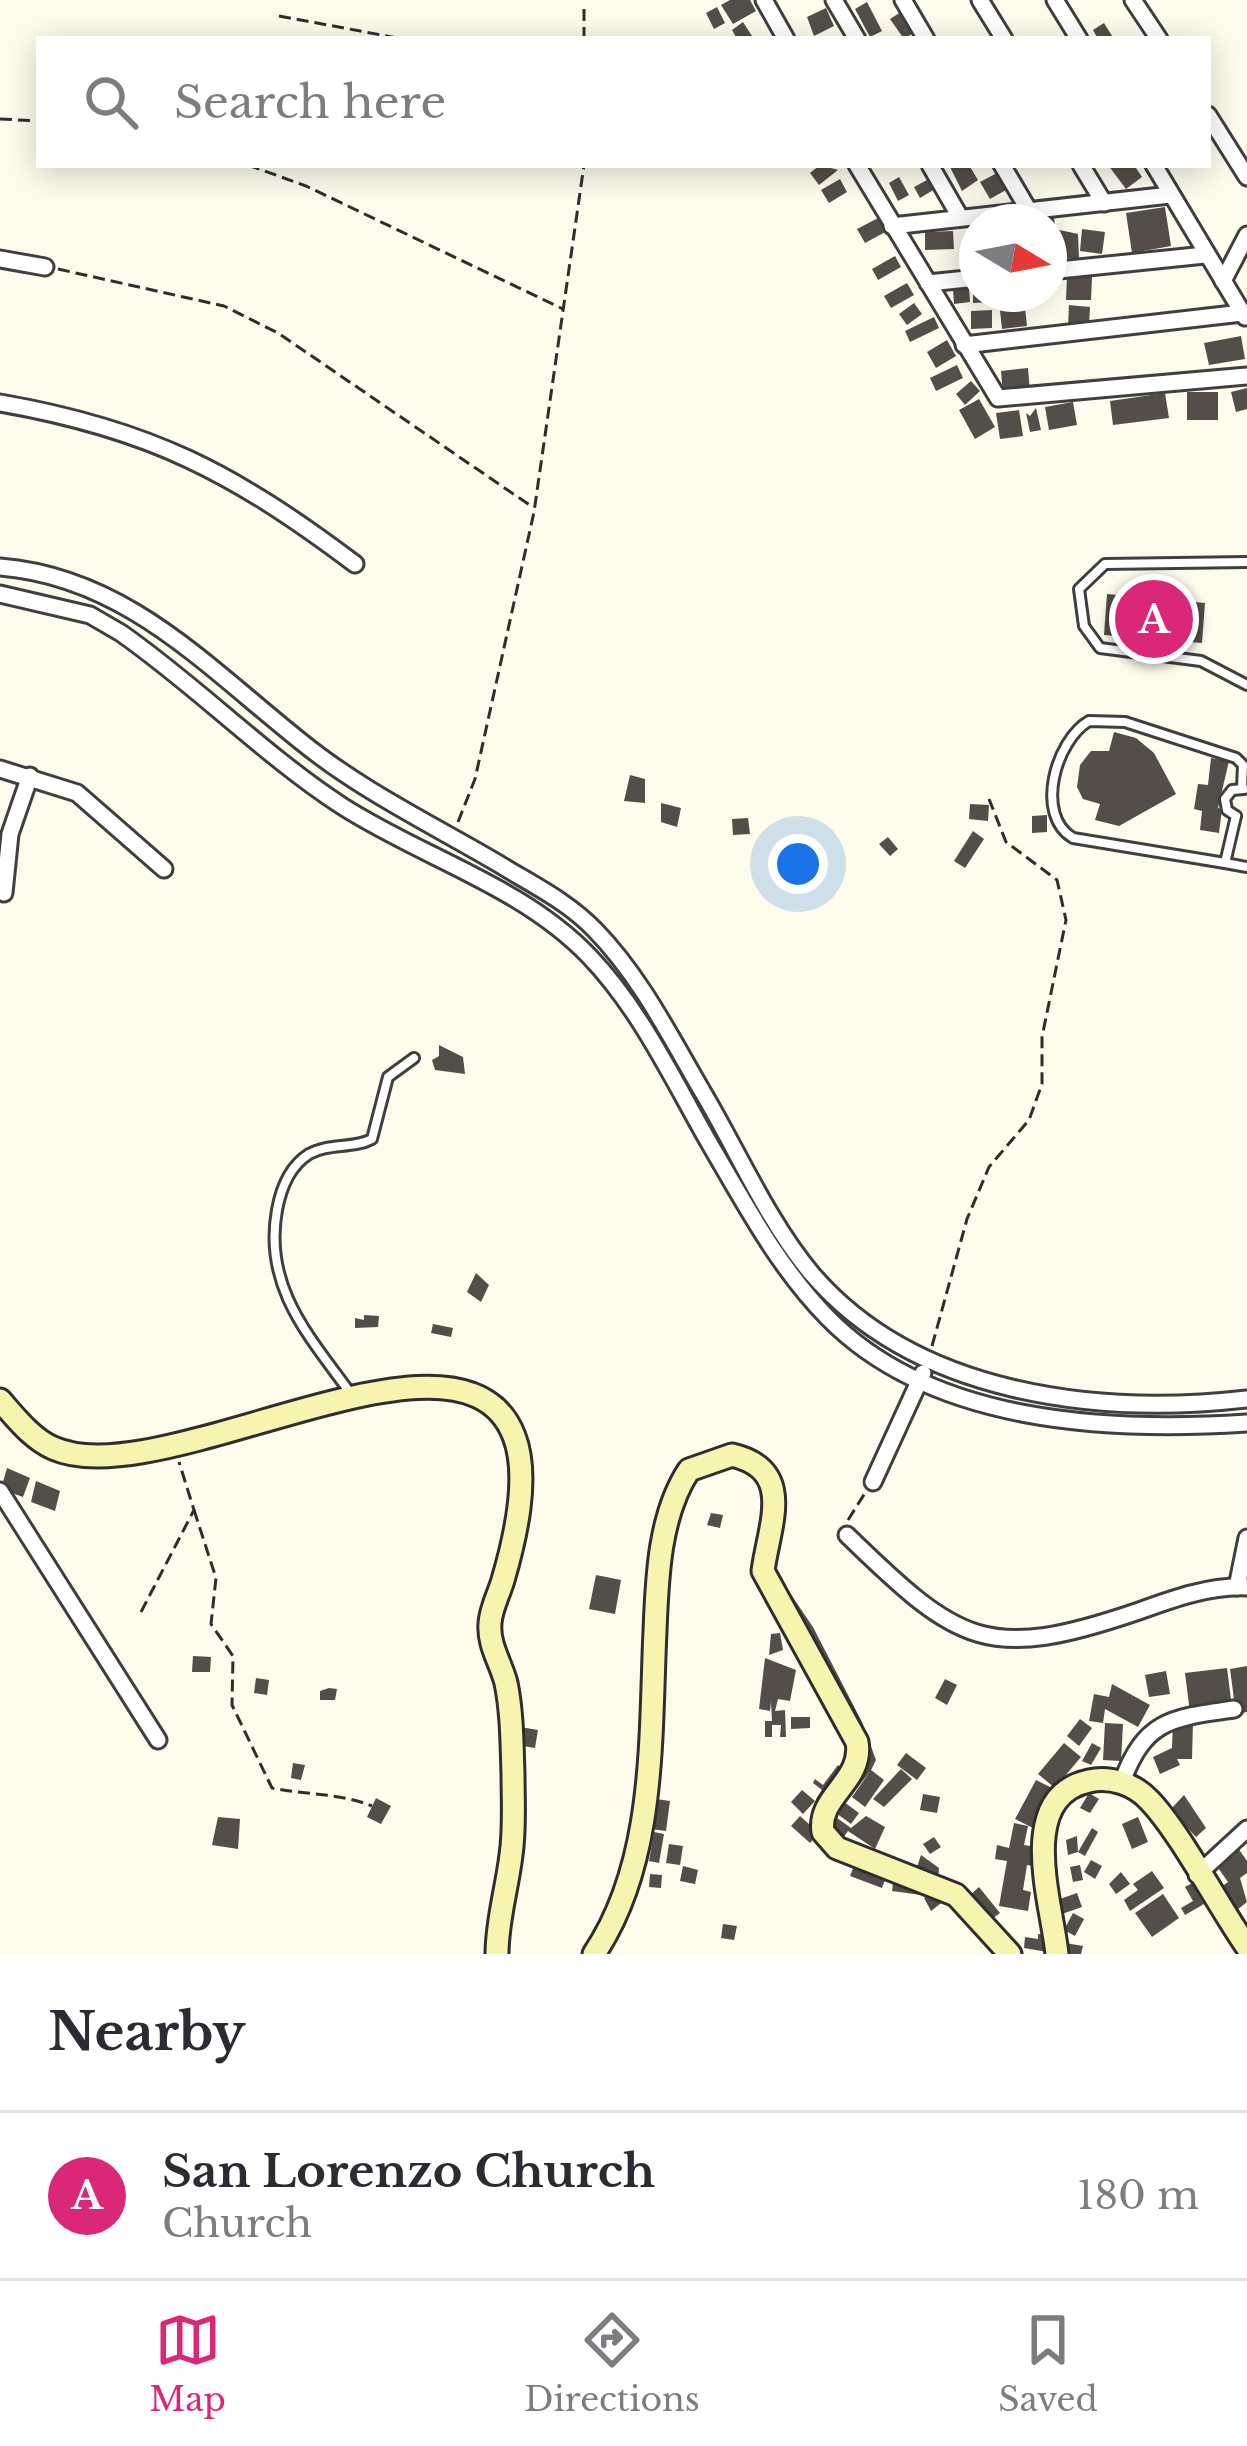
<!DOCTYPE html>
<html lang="en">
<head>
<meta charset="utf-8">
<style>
  :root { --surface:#fff; --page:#f2f2f3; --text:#2b2b33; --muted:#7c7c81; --line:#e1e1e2; --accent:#db2777 }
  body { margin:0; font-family:"Libre Baskerville",serif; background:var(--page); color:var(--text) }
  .compass { position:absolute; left:959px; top:204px; width:108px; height:108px; border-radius:50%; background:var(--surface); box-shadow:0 6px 30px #0003; rotate:100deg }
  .you { position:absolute; left:798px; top:864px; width:42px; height:42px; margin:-30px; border:9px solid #fff; border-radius:50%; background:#1a73e8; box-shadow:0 0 0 18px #1a73e833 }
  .badge { display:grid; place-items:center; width:78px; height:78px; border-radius:50%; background:var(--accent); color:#fff; font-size:39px; font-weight:700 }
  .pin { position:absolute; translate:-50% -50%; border:6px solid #fff; box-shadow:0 3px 12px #0006 }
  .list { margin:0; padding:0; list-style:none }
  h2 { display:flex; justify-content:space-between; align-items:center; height:156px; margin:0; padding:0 48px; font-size:51px }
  h2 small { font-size:39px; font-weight:400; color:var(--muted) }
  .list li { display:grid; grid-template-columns:78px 1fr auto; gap:36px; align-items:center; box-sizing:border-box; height:168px; padding:0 48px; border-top:3px solid var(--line) }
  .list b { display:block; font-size:45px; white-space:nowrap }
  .list p { margin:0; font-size:39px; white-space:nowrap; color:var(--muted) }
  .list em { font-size:39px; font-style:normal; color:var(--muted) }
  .icon { flex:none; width:66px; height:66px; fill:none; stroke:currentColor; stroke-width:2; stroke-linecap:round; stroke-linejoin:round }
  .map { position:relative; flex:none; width:1247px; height:1954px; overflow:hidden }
  .search { position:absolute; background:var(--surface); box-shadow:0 6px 30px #0003; left:36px; right:36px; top:36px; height:132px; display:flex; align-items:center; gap:30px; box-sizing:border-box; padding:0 42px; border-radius:0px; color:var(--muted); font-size:45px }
  .sheet { height:324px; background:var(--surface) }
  nav { display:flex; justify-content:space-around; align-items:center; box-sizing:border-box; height:168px; border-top:3px solid var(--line); background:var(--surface); font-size:33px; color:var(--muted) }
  nav a { display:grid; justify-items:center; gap:6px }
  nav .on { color:var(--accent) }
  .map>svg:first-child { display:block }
  .building { fill:#534e49 }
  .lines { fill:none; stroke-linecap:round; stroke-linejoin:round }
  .service-casing { stroke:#3f3f3f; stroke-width:14 }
  .minor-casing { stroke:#3f3f3f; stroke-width:21 }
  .secondary-casing { stroke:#2e2e2e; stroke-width:27 }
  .path { stroke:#2e2e2e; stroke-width:3; stroke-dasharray:12 6; stroke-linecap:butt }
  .service { stroke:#fff; stroke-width:8 }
  .minor { stroke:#fff; stroke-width:15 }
  .secondary { stroke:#f6f4ae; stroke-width:21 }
</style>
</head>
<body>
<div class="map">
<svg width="1247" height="1954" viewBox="0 0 1247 1954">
  <rect width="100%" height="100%" fill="#fdfbec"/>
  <!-- building -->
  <g class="building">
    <polygon points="730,0 750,0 756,11 733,24 721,5"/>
    <polygon points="867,2 882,31 870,37 855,9"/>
    <polygon points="717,7 725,23 714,29 706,13"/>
    <polygon points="826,8 834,26 814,36 807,17"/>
    <polygon points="904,10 918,30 904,39 890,19"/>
    <polygon points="743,22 752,36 737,39 732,30"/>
    <polygon points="1104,23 1114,39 1098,39 1093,30"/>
    <polygon points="820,165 838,170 819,185 810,173"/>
    <polygon points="949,165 969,165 978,180 962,191"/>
    <polygon points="1108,165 1134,165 1142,177 1126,189"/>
    <polygon points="997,173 1006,190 990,199 980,182"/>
    <polygon points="899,177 909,195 898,201 889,183"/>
    <polygon points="840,179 847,192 829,203 821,190"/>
    <polygon points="929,179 935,189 920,198 914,187"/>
    <polygon points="1165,207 1171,246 1132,253 1126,213"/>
    <polygon points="882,216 889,230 865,243 857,229"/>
    <polygon points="1054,216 1055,229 1078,234 1079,258 1056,259 1056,246 1049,245 1049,222 1044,222 1044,217"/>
    <polygon points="1082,229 1105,232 1102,254 1080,251"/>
    <polygon points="953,231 954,249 925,250 925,232"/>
    <polygon points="895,256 901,267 878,280 872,269"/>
    <polygon points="1067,276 1092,277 1091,300 1066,300"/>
    <polygon points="907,283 914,295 891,308 884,296"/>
    <polygon points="969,287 970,302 954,304 953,289"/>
    <polygon points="973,288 990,294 991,302 973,303"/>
    <polygon points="1024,298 1027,326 1002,329 999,301"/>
    <polygon points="914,303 922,314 907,325 899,314"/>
    <polygon points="1069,305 1090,307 1089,327 1068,326"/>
    <polygon points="992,310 992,328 971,329 971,311"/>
    <polygon points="934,317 939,328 910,342 905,331"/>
    <polygon points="1241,336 1245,359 1209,365 1204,343"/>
    <polygon points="947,340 956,356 936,368 927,352"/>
    <polygon points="957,365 963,378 936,391 930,378"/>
    <polygon points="1028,368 1030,392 1003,395 1001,371"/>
    <polygon points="971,381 980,391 965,405 956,394"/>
    <polygon points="1247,388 1247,409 1236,412 1231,392"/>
    <rect x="1187" y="392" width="31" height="28"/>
    <polygon points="1165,393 1169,418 1113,425 1110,401"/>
    <polygon points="979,399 995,427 975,439 959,410"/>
    <polygon points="1073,402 1077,425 1049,430 1045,407"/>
    <polygon points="1036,408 1041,430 1030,432 1026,413 1030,416"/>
    <polygon points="1019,410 1023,436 1000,439 996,413"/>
    <polygon points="1107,594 1205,603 1202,643 1104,635"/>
    <polygon points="1114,732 1136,738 1154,753 1176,794 1119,826 1095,820 1100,804 1083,799 1077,787 1080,765 1091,751 1109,751"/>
    <polygon points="1211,758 1229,761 1218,808 1222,809 1219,833 1200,830 1202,811 1194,809 1198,784 1208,785"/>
    <polygon points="630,775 645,779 645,803 624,801"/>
    <polygon points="661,803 681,808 677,827 661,822"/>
    <polygon points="970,804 989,805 988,821 969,819"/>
    <polygon points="1047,815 1047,832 1032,833 1032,816"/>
    <polygon points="748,818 750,834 733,835 732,819"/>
    <polygon points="973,831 984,839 965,868 954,861"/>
    <polygon points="888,837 898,849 890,856 879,844"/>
    <polygon points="439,1045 463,1057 465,1074 435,1070 432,1060 439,1056"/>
    <polygon points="476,1273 489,1285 481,1302 467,1292"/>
    <polygon points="364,1315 379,1316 378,1327 355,1328 355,1318 364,1320"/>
    <polygon points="433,1324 453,1328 451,1337 431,1333"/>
    <polygon points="7,1468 30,1478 23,1497 1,1489"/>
    <polygon points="36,1481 60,1491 55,1511 31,1502"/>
    <polygon points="711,1513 723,1515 720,1528 707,1525"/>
    <polygon points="774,1559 779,1577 813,1627 862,1722 876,1760 871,1770 884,1780 865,1807 852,1797 871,1770 851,1796 843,1790 859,1769 773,1569"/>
    <polygon points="596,1575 621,1580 615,1614 589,1609"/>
    <polygon points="780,1633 783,1650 769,1655 771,1634"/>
    <polygon points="193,1656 211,1657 210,1672 192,1672"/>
    <polygon points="765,1658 796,1670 790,1701 778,1699 775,1711 785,1710 786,1737 780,1737 781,1725 772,1725 772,1737 765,1737 765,1721 772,1721 771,1702 770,1711 759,1709"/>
    <polygon points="1247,1666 1247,1712 1236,1714 1230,1669"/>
    <polygon points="1227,1668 1232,1708 1190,1713 1185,1673"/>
    <polygon points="1166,1671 1170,1694 1149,1697 1145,1675"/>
    <polygon points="256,1678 269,1680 267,1695 254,1693"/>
    <polygon points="945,1679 957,1685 947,1705 935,1698"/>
    <polygon points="1112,1684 1150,1705 1138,1727 1105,1709 1103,1723 1089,1721 1094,1694 1109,1697"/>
    <polygon points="329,1688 337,1689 335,1700 320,1700 320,1691"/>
    <polygon points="791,1717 810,1717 810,1728 791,1729"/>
    <polygon points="1080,1719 1092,1728 1079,1746 1067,1736"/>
    <polygon points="1173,1720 1193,1721 1192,1759 1177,1759 1180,1765 1160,1774 1153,1757 1172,1748"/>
    <polygon points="1105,1723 1123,1724 1121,1761 1103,1760"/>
    <polygon points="520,1727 538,1730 535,1748 516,1745"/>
    <polygon points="1064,1743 1081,1757 1055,1788 1038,1774"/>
    <polygon points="1092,1743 1101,1748 1091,1765 1082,1761"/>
    <polygon points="906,1753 926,1768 917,1780 897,1765"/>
    <polygon points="293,1763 305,1765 301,1780 291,1778"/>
    <polygon points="838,1765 845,1770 826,1806 816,1799 822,1790 813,1783 815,1779 823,1785"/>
    <polygon points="901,1769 912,1779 884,1807 873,1799"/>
    <polygon points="1036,1780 1054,1789 1033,1828 1015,1819"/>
    <polygon points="802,1790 815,1801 803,1814 791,1802"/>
    <polygon points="1089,1793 1099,1799 1090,1813 1080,1808"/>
    <polygon points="923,1794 940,1797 937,1813 920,1810"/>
    <polygon points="1184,1795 1206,1828 1196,1837 1170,1810"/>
    <polygon points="376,1798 391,1806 381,1824 367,1817"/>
    <polygon points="656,1799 670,1801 666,1831 651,1829"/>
    <polygon points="840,1799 859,1813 851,1824 832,1810"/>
    <polygon points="830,1813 851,1828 866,1816 885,1827 875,1849 848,1831 843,1838 833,1831"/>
    <polygon points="800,1816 819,1833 810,1843 791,1826"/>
    <polygon points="218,1817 240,1819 238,1849 212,1845"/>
    <polygon points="1138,1817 1148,1842 1132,1849 1122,1824"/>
    <polygon points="1014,1823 1028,1826 1024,1845 1042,1848 1039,1867 1027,1865 1023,1890 1031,1892 1028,1911 999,1906 1007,1861 995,1859 997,1845 1009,1848"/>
    <polygon points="1092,1828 1098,1832 1085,1856 1078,1852"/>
    <polygon points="654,1832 664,1834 659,1863 649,1861"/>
    <polygon points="1077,1836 1078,1852 1068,1855 1066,1840"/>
    <polygon points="934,1837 941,1847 930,1854 923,1844"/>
    <polygon points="669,1844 683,1846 680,1865 666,1863"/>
    <polygon points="1238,1848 1247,1861 1247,1873 1240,1878 1247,1902 1237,1910 1220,1888 1228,1882 1216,1865"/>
    <polygon points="921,1855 939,1868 938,1882 915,1873"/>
    <polygon points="1091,1860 1102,1866 1095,1879 1084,1872"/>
    <polygon points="856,1861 888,1872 882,1888 850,1876"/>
    <polygon points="1080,1865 1083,1880 1073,1882 1070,1867"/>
    <polygon points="683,1866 698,1870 695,1884 680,1881"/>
    <polygon points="1152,1871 1164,1888 1130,1911 1124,1900 1138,1890 1133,1884"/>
    <polygon points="1121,1872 1130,1884 1116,1894 1109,1884"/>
    <polygon points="650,1874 662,1875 661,1888 649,1887"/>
    <polygon points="894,1875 924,1880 921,1895 892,1891"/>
    <polygon points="1192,1883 1204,1904 1185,1915 1181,1908 1193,1901 1185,1887"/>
    <polygon points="979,1887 1000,1913 989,1921 969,1896"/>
    <polygon points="936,1889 945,1900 931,1911 924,1898"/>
    <polygon points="1077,1893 1082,1907 1062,1914 1057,1900"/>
    <polygon points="1163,1894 1179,1918 1152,1937 1135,1913"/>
    <polygon points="1073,1913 1084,1919 1075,1936 1064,1930"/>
    <polygon points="723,1924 737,1926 734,1940 721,1938"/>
    <polygon points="1038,1934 1054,1935 1053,1953 1024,1948 1025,1937 1038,1939"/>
    <polygon points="1065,1943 1083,1946 1081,1954 1063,1954"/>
  </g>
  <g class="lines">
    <defs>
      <g id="service">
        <polyline points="1247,562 1105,564 1079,589 1084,626 1100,648 1201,661 1247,685"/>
        <path d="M1236,816l-11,47 -152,-25c-39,-23 -17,-98 16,-117l36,1 111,36 7,7 -1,23"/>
        <polyline points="1236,816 1227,810 1225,799 1232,790 1244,789"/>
        <polyline points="1225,863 1247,867"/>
        <path d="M351,1394c-42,-58 -88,-107 -74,-184 4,-22 13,-44 32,-56 19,-11 44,-5 63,-15l16,-62 26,-19"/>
      </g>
      <g id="minor">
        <polyline points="764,0 786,39"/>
        <polyline points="834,0 857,39"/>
        <polyline points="903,0 926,39"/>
        <polyline points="980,0 1004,39"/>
        <polyline points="1055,0 1079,39"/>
        <polyline points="1133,0 1159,39"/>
        <polyline points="1208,115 1247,177"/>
        <polyline points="857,165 998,398 1247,376"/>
        <polyline points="930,165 960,217"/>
        <polyline points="1002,165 1028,209"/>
        <polyline points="1081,165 1104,203"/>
        <polyline points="1154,165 1245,317"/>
        <polyline points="892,226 1170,195"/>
        <polyline points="0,259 45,267"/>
        <polyline points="1049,271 1205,255"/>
        <polyline points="1223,281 1247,235"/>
        <polyline points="928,283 977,278"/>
        <polyline points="964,345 1242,313"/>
        <path d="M0,403c150,26 234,70 355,161"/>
        <path d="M0,567c125,10 206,99 299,173 61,50 132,84 200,124 34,21 68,37 96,66 46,47 77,110 110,166 34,58 64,127 107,178 104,121 286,142 435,125"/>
        <path d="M0,594l90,21 31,18c77,54 143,122 221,173 81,52 180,80 247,150 52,54 85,126 122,190 35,60 68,122 117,172 104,106 281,114 419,105"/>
        <polyline points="0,769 77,793 164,869"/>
        <polyline points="4,893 10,834 30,776"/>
        <polyline points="873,1482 923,1373"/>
        <polyline points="0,1491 158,1740"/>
        <path d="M847,1535c112,109 140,128 292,76 33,-12 72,-26 108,-24"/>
        <polyline points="1237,1587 1247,1538"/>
        <path d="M1122,1782c23,-63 50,-64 112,-73"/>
        <polyline points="1197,1875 1247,1829"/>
      </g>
      <g id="secondary">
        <path d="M0,1400c15,17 32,39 53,48 108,49 409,-148 461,-12 16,41 1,103 -11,144 -4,14 -12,28 -13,43 -2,22 11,40 16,60 6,29 6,61 7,91 0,27 2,54 -2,81 -4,34 -14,65 -14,99"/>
        <path d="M594,1954c62,-92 56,-216 61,-323 2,-52 4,-116 34,-161l43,-15c64,15 37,70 31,116l94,171c7,39 -40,54 -34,90l14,16 119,47 54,59"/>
        <path d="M1057,1954c-5,-51 -42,-157 32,-173 21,-5 45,3 60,19 31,32 70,107 98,147"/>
      </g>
    </defs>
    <!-- service casing -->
    <use href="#service" class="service-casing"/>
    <!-- minor casing -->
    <use href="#minor" class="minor-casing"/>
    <!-- secondary casing -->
    <use href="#secondary" class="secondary-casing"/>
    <!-- path -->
    <g class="path">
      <polyline points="584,9 584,39"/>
      <polyline points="279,16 403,39"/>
      <polyline points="0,119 39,121"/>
      <polyline points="248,165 306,186 563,309"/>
      <polyline points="58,269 224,306 278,333 531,506"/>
      <polyline points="458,822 475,779 534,512 584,165"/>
      <polyline points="932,1346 967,1219 989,1167 1029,1120 1042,1084 1042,1037 1066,920 1057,880 1006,842 989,799"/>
      <path d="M194,1510l22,68 -5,46 22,32 -1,49 40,83c35,7 68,5 100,18"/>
      <polyline points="848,1520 865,1493"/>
      <polyline points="141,1612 194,1510 179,1462"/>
    </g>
    <!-- service -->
    <use href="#service" class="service"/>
    <!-- minor -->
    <use href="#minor" class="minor"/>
    <!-- secondary -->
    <use href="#secondary" class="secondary"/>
  </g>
</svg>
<svg class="compass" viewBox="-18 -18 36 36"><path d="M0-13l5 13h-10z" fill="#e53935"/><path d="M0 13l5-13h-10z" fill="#7c7c81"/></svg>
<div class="you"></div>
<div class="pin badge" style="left:1154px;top:619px">A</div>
<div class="search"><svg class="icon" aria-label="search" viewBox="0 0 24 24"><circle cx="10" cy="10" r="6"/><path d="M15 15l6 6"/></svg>Search here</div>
</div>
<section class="sheet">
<h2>Nearby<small></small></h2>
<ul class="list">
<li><span class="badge">A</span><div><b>San Lorenzo Church</b><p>Church</p></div><em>180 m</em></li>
</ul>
</section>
<nav>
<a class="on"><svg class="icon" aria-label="map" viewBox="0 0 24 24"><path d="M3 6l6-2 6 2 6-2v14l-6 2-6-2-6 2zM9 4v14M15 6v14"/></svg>Map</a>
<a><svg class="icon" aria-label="directions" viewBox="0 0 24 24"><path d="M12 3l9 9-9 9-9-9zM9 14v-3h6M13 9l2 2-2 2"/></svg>Directions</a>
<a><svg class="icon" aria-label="saved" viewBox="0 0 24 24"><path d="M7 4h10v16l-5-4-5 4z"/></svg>Saved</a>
</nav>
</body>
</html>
